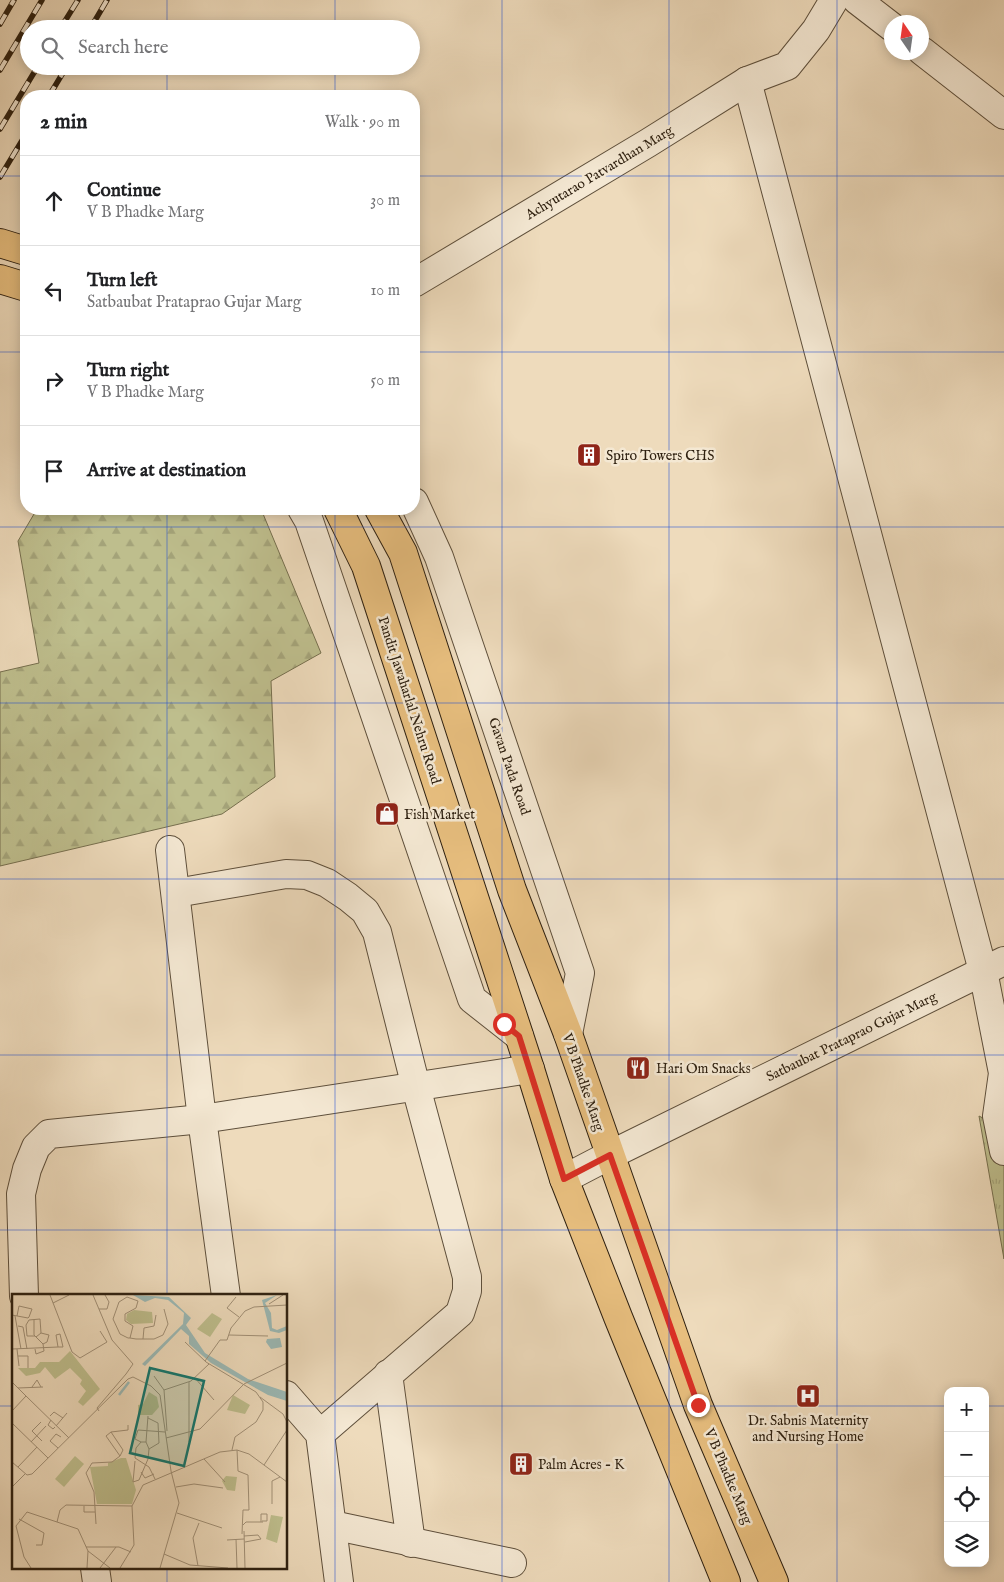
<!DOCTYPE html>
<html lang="en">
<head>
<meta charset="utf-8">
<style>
  :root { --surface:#fff; --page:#f6f6f6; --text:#202124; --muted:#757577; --line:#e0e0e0 }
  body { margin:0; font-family:"IM FELL English",serif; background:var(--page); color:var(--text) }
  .controls { position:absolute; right:15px; bottom:15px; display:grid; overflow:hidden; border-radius:10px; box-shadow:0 2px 12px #0003 }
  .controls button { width:45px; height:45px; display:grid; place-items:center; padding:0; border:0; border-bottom:1px solid var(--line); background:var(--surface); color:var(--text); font:25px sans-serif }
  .compass { position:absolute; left:884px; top:15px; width:45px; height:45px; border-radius:50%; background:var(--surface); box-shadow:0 2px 12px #0003; rotate:347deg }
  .stop { position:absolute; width:15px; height:15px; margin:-11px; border:4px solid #d93025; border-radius:50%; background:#fff }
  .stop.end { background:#d93025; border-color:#fff; box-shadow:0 1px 5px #0008 }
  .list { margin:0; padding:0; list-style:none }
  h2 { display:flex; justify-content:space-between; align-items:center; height:65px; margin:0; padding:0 20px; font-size:21px }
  h2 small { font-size:16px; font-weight:400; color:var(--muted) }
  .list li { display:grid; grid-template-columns:32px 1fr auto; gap:15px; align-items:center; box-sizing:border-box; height:90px; padding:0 20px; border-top:1px solid var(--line) }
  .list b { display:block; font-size:19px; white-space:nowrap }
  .list p { margin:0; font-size:16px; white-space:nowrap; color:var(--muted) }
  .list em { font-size:16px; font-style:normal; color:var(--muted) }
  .icon { flex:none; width:28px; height:28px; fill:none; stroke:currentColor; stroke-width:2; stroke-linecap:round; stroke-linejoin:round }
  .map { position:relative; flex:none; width:1004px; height:1582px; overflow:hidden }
  .search { position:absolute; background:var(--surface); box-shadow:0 2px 12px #0003; left:20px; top:20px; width:400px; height:55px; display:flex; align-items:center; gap:12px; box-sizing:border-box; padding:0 18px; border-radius:28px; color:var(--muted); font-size:19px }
  .panel { position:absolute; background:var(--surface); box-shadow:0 2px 12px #0003; left:20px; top:90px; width:400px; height:425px; border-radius:20px }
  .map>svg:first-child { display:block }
  .grass { fill:url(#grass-tufts); stroke:#766f4e }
  .forest { fill:url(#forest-firs); stroke:#766f4e }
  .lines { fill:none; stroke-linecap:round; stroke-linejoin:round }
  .minor-casing { stroke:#5e4f3b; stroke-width:30 }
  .major-casing { stroke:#2e2010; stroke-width:30 }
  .minor { stroke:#f4e8d3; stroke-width:28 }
  .major { stroke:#e7be7e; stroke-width:28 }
  .rail-casing { stroke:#2e2010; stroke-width:5.5 }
  .rail { stroke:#f4e8d3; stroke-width:4; stroke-dasharray:11; stroke-linecap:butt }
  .route { stroke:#d93025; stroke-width:6 }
  .grid { fill:none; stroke:#1d4ed8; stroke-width:1; stroke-opacity:0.55 }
  .labels { text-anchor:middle; stroke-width:5; stroke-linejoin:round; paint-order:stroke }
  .street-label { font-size:14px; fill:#2e2010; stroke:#f4e8d3 }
  .poi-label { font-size:14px; fill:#2e2010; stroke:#f4e8d3; text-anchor:start }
  .inset-river { fill:none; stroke:#9bbab7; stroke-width:2.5 }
  .inset-road { fill:none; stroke:#a19077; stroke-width:1 }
  .view { fill:#0f766e; fill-opacity:0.15; stroke:#0f766e; stroke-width:2.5 }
  .inset-edge { fill:none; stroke:#2e2010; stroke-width:2.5 }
</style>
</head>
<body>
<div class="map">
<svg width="1004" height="1582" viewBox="0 0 1004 1582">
  <defs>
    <pattern id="grass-tufts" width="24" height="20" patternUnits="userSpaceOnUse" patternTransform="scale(1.25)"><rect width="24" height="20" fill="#bebe8d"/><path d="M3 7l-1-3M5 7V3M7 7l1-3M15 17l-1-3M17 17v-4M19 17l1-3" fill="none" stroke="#a4a379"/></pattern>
    <pattern id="forest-firs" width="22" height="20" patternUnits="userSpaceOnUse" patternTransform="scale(1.25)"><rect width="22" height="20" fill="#bebe8d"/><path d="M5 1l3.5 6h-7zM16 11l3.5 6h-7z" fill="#a4a379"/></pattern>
  </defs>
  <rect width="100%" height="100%" fill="#eedbbc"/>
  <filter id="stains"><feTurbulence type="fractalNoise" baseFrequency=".004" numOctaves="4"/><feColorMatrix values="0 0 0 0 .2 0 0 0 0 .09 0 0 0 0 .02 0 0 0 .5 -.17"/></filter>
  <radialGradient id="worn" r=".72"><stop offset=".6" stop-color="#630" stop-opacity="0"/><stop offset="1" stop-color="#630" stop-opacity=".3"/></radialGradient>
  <!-- grass -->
  <polygon class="grass" points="979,1116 1004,1129 1004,1259"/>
  <!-- forest -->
  <polygon class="forest" points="37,509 261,509 321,653 271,681 275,777 222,814 0,866 0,672 39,663 18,541"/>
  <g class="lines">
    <defs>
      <g id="minor">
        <polyline points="857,0 892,27"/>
        <polyline points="922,51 1004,115"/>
        <polyline points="747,81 983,971 1003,1073 997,1116 1004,1151"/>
        <polyline points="414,283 648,143 747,81 787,66 816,30 834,0"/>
        <polyline points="414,502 439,557 580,973 568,1034"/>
        <polyline points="302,509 309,521 472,999 519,1036"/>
        <polyline points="170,850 202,1119 226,1296"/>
        <polyline points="176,893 286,874 307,875 327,883 348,897 365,911 377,932 416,1087 467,1277 467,1291 460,1313 320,1434"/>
        <polyline points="564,1179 610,1155 1004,961"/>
        <polyline points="24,1296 21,1194 27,1169 36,1147 49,1134 202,1119 530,1069"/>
        <polyline points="388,1374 411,1543"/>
        <polyline points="286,1395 320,1434 339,1582"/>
        <polyline points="332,1525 512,1563"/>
        <polyline points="95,1568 97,1582"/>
      </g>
      <g id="major">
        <polyline points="0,243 26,251"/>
        <polyline points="0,279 26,287"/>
        <polyline points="338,509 366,566 530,1069 564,1179 618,1317 726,1582"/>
        <polyline points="379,509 403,553 512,890 568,1034 698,1405 774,1582"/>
      </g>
    </defs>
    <!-- minor casing -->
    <use href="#minor" class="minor-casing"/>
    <!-- major casing -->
    <use href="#major" class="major-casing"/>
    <!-- minor -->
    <use href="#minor" class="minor"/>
    <!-- major -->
    <use href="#major" class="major"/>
    <defs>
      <g id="rail">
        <polyline points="0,24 14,0"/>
        <polyline points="60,29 78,0"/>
        <polyline points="90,29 107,0"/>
        <polyline points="0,70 42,0"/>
        <polyline points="49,96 67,66"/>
        <polyline points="0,129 38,66"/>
        <polyline points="0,177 26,134"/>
      </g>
    </defs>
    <!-- rail casing -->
    <use href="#rail" class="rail-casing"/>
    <!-- rail -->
    <use href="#rail" class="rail"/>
  </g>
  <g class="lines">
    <!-- route -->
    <polyline class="route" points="504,1024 519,1036 564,1179 610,1155 698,1405"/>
  </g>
  <!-- grid -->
  <path class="grid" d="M167,0v29M335,0v29M502,0v1582M669,0v1582M837,0v1582M167,66v30M335,66v30M0,176h26M414,176h590M0,352h26M414,352h590M167,509v787M335,509v1073M0,527h1004M0,703h1004M0,879h1004M0,1055h1004M0,1230h1004M0,1406h14M286,1406h662M985,1406h19M167,1568v14"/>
  <!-- icons -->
  <defs>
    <symbol id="building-square" viewBox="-11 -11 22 22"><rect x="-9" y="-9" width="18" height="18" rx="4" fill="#8f2418" stroke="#f4e8d3"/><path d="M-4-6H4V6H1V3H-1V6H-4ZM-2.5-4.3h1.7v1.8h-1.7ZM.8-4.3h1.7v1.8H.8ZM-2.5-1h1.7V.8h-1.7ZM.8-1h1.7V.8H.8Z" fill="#fff"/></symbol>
    <symbol id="shop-square" viewBox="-11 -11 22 22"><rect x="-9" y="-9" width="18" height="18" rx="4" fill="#8f2418" stroke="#f4e8d3"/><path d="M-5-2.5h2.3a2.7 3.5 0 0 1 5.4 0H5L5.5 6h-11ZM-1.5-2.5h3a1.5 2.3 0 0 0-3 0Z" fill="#fff"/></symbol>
    <symbol id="restaurant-square" viewBox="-11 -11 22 22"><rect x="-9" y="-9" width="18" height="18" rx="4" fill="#8f2418" stroke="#f4e8d3"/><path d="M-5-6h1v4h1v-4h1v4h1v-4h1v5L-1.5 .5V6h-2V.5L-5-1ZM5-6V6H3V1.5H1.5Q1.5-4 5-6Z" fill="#fff"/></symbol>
    <symbol id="hospital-square" viewBox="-11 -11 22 22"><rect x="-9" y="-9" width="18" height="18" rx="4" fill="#8f2418" stroke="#f4e8d3"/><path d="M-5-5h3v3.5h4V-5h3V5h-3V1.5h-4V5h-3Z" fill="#fff"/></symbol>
  </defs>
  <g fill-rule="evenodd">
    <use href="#building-square" x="575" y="441" width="28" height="28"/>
    <use href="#shop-square" x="373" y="800" width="28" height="28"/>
    <use href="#restaurant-square" x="624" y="1054" width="28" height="28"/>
    <use href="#hospital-square" x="794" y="1382" width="28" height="28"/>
    <use href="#building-square" x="507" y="1450" width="28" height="28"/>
  </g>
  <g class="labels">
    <!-- street labels -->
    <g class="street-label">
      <text transform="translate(599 172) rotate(-31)" y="5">Achyutarao Patvardhan Marg</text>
      <text transform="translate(410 700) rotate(72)" y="5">Pandit Jawaharlal Nehru Road</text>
      <text transform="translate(510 766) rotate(71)" y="5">Gavan Pada Road</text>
      <text transform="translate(851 1036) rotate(-26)" y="5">Satbaubat Prataprao Gujar Marg</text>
      <text transform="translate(584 1082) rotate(71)" y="5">V B Phadke Marg</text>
      <text transform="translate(729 1476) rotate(67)" y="5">V B Phadke Marg</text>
    </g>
    <!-- poi labels -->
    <g class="poi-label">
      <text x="606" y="460">Spiro Towers CHS</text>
      <text x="404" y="819">Fish Market</text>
      <text x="656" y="1073">Hari Om Snacks</text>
      <text x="808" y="1425" text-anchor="middle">Dr. Sabnis Maternity<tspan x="808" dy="16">and Nursing Home</tspan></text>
      <text x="538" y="1469">Palm Acres - K</text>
    </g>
  </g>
  <!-- overview -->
  <g transform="translate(12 1294)">
    <rect width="275" height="275" fill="#eedbbc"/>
    <path d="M122,16l18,2 1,11 -22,1 -5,-4 1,-6zM200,19l10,6 -12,18 -13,-8zM221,101l17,10 -5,9 -18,-4zM109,164h5l10,32 -4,14h-35l-7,-37 18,-1v-3z" fill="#bebe8d"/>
    <path d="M58,57l30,38 -17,17 -5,-4 8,-11 -6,-7 2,-4 -12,-12 -15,11 -10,-12 -5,6 -14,3 -8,-8h17l5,-6h19zM137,98l8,5 2,10 -7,8h-14v-10l5,-1z" fill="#bebe8d"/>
    <path d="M259,221l12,2 -6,26 -11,-4z" fill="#bebe8d"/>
    <path d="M214,182l11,1 -2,14 -8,-1 -5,-9z" fill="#bebe8d"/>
    <path d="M63,162l9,8 -20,23 -9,-8z" fill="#bebe8d"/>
    <path d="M121,1l36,2 22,21 -5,7 19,28 43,26 39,13v9l-19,-6 -57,-32 -22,-19v-8l-8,-7 -36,37 -3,-2 41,-40 1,-11 -16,-13 -13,-2 -10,4zM265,1l-12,8 6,10 1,15 5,2 10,-4v4l-8,3 -9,-2 -8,-31zM268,44l2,9 -11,2 -5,-7 1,-3z" fill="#9bbab7"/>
    <path class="inset-river" d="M107,101l10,-13"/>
    <path class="inset-road" d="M38,1l22,57 8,6 27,-16 -7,-11M81,1l19,45 21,24 -7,10M224,3l-9,11 12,9M41,9l16,-8M257,10l14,-9M87,15h8l2,-7 -4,-7M0,21l16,3 1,-1 3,-8 -13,-3 -2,10M3,22l6,33M22,26v15l9,9 1,7 -8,3 -1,-5M6,32l5,1 4,22M217,41l39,1M23,42h-8l-1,-11 3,-5 11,-1 1,14M24,43l5,-4 8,2 -2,7 -4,2M118,44l3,-12 -8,-5v-7l11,-6 2,-7 -11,-4 -8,5 -6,17 7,15 8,4h2l6,1h18l9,-4 5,-11 -4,-15M131,45l1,-11 10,-2 2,-11M173,48l21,20 50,30 7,10v8l-7,12 -21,15 -3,13M0,55l46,-2 -2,-12 4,-1 3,13h-5M5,55l2,17M6,62h10v12M193,67l15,-21h7l4,-12 14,-17 9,-4 33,-2M142,82l10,14 3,41M183,84l19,22M0,88l14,14M177,88v60M20,93l5,-7 4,7M6,94l25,-1M152,96l27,-9 18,-17M248,103l23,17 4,8M0,117l14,-15 43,42M87,117l-2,-3 29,-34M38,122l4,-4 9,6M136,122l-2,26h-5l-5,6 -1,10 14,9 6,12M136,124l10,5 1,20 -10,6M39,126l-3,5 5,4 2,-2M29,128l-9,9 10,10M0,129l36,35M44,132l11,-13M99,138l-5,4 14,20M154,144l34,-9 44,-45 43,-21M19,148l15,-16M129,148l-6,-3 3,-9 27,2M46,154l-8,-7 6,-7 5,3M225,156l1,21 10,4 1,35h-6l-1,24M192,165l21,23M123,167l-2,21 6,-2 9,-21 1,-10 -3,-7M0,168l15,13 5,-1 96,-95 5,-2 18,9 9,9 11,76 8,32 -19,65M252,171l23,-35M6,173l19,-20M129,178l4,6 9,-4M0,193l13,-13M164,193l18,-3 29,4M260,210v-23l8,-4M72,212v6h11M165,219l45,15M7,225l25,14 -2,12h-6M45,228l3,-12 6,-5 66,1 11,-21 77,-33 17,-2 12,4 38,28M249,228v-8h6v7h-5M84,230l-2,-32 -8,-19 6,-10 20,-1 8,-6 3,-6 -12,-18 17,-2v-5M231,231l3,-3h17M232,237l1,37M232,242l14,-1 3,4M224,245l1,29M215,246l17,-1M233,248l16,-3M74,253h33l12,5M76,257l22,17M152,260l26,11 38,3M186,272l-5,-28 6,-15M19,274l-7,-11 -8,-31 11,-14 51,17 10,22 -1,17M88,274l16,-21M108,274l14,-23 -2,-39"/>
    <path class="view" d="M138,74l54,13 -20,85 -54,-13z"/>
    <rect width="275" height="275" class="inset-edge"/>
  </g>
  <rect width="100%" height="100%" filter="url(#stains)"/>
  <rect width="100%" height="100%" fill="url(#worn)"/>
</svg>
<div class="controls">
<button>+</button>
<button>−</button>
<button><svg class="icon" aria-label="locate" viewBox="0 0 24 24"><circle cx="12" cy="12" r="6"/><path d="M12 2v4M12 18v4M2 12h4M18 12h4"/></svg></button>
<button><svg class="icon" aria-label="layers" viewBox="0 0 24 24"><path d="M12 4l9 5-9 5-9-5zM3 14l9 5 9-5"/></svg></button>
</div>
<svg class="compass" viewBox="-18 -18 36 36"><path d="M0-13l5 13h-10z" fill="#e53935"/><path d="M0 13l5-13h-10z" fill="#757577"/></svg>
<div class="stop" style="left:504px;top:1024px"></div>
<div class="stop end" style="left:698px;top:1405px"></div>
<div class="search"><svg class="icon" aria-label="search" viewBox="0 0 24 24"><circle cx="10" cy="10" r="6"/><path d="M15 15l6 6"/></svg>Search here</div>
<section class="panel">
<h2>2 min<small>Walk · 90 m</small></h2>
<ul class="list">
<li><svg class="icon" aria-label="ahead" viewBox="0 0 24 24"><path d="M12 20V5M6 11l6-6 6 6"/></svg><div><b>Continue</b><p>V B Phadke Marg</p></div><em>30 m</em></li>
<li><svg class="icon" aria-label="left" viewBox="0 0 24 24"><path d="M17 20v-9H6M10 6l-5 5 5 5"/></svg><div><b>Turn left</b><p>Satbaubat Prataprao Gujar Marg</p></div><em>10 m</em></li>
<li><svg class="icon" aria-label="right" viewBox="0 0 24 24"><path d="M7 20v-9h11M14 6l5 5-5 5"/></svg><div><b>Turn right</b><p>V B Phadke Marg</p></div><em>50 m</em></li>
<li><svg class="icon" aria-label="arrive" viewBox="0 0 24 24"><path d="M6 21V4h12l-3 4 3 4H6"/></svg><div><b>Arrive at destination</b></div></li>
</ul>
</section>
</div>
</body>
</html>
